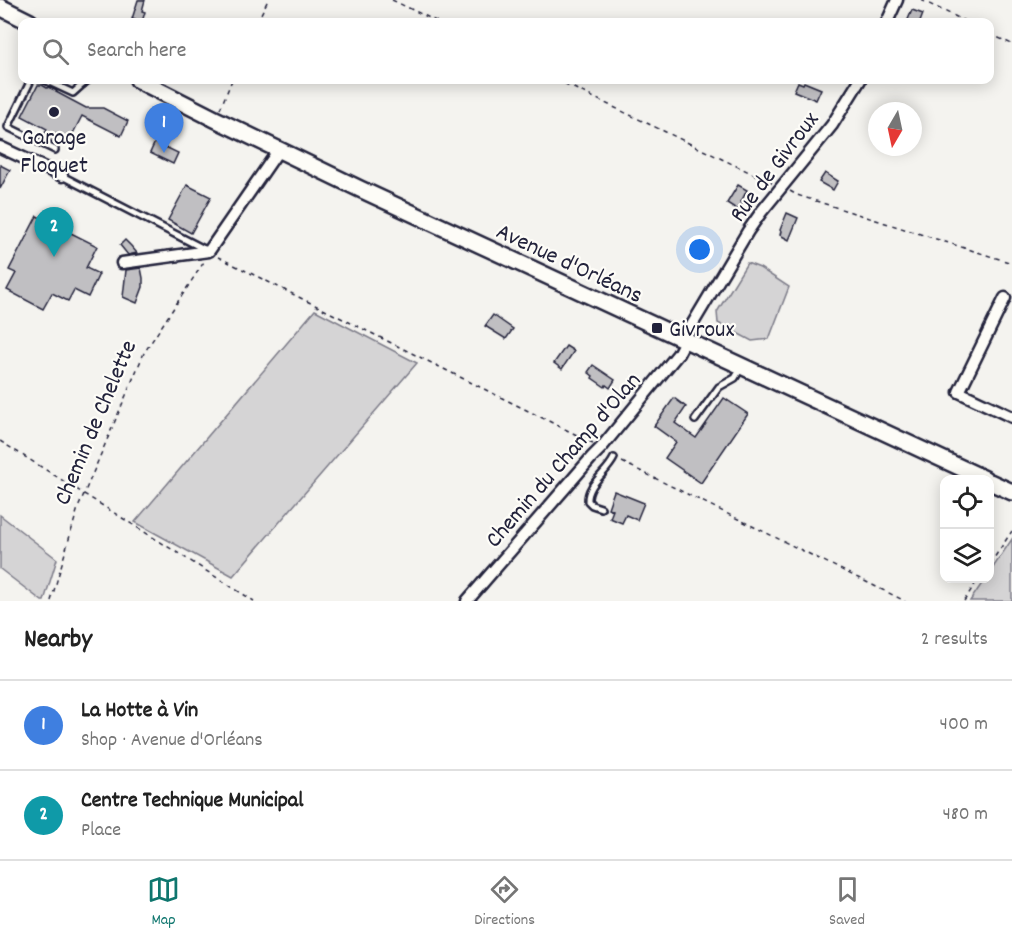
<!DOCTYPE html>
<html lang="en">
<head>
<meta charset="utf-8">
<style>
  :root { --surface:#fff; --page:#f6f6f6; --text:#222; --muted:#767676; --line:#e0e0e0; --accent:#0f766e }
  body { margin:0; font-family:Dekko,sans-serif; background:var(--page); color:var(--text) }
  .controls { position:absolute; right:18px; bottom:18px; display:grid; overflow:hidden; border-radius:12px; box-shadow:0 3px 15px #0003 }
  .controls button { width:54px; height:54px; display:grid; place-items:center; padding:0; border:0; border-bottom:2px solid var(--line); background:var(--surface); color:var(--text); font:30px sans-serif }
  .compass { position:absolute; left:868px; top:102px; width:54px; height:54px; border-radius:50%; background:var(--surface); box-shadow:0 3px 15px #0003; rotate:189deg }
  .you { position:absolute; left:700px; top:250px; width:21px; height:21px; margin:-15px; border:4px solid #fff; border-radius:50%; background:#1a73e8; box-shadow:0 0 0 9px #1a73e833 }
  .badge { display:grid; place-items:center; width:39px; height:39px; border-radius:50%; background:var(--accent); color:#fff; font-size:20px; font-weight:700 }
  .pin { position:absolute; translate:-50% -50px; filter:drop-shadow(0 2px 3px #0008) }
  .pin::after { content:''; position:absolute; top:32px; width:21px; height:18px; background:inherit; clip-path:polygon(0 0,100% 0,50% 100%) }
  .list { margin:0; padding:0; list-style:none }
  h2 { display:flex; justify-content:space-between; align-items:center; height:78px; margin:0; padding:0 24px; font-size:26px }
  h2 small { font-size:20px; font-weight:400; color:var(--muted) }
  .list li { display:grid; grid-template-columns:39px 1fr auto; gap:18px; align-items:center; box-sizing:border-box; height:90px; padding:0 24px; border-top:2px solid var(--line) }
  .list b { display:block; font-size:22px; white-space:nowrap }
  .list p { margin:0; font-size:20px; white-space:nowrap; color:var(--muted) }
  .list em { font-size:20px; font-style:normal; color:var(--muted) }
  .icon { flex:none; width:33px; height:33px; fill:none; stroke:currentColor; stroke-width:2; stroke-linecap:round; stroke-linejoin:round }
  .map { position:relative; flex:none; width:1012px; height:601px; overflow:hidden }
  .search { position:absolute; background:var(--surface); box-shadow:0 3px 15px #0003; left:18px; right:18px; top:18px; height:66px; display:flex; align-items:center; gap:15px; box-sizing:border-box; padding:0 21px; border-radius:12px; color:var(--muted); font-size:22px }
  .sheet { height:258px; background:var(--surface) }
  nav { display:flex; justify-content:space-around; align-items:center; box-sizing:border-box; height:84px; border-top:2px solid var(--line); background:var(--surface); font-size:16px; color:var(--muted) }
  nav a { display:grid; justify-items:center; gap:3px }
  nav .on { color:var(--accent) }
  .map>svg:first-child { display:block }
  .green { fill:#d5d4d5; stroke:#7c7b88; stroke-width:1.5 }
  .building { fill:#c0bfc2; stroke:#22223b; stroke-width:1.5 }
  .lines { fill:none; stroke-linecap:round; stroke-linejoin:round }
  .lane-casing { stroke:#22223b; stroke-width:10 }
  .street-casing { stroke:#22223b; stroke-width:15 }
  .secondary-casing { stroke:#22223b; stroke-width:20 }
  .path { stroke:#22223b; stroke-width:1.5; stroke-dasharray:4.5 4.5; stroke-linecap:butt }
  .lane { stroke:#fdfcf7; stroke-width:5 }
  .street { stroke:#fdfcf7; stroke-width:10 }
  .secondary { stroke:#fdfcf7; stroke-width:15 }
  .poi-dot { fill:#22223b; stroke:#fdfcf7; stroke-width:2 }
  .labels { text-anchor:middle; stroke-width:4.5; stroke-linejoin:round; paint-order:stroke }
  .poi-label { font-size:24px; fill:#22223b; stroke:#fdfcf7 }
  .street-label { font-size:24px; fill:#22223b; stroke:#fdfcf7 }
</style>
</head>
<body>
<div class="map">
<svg width="1012" height="601" viewBox="0 0 1012 601">
  <rect width="100%" height="100%" fill="#f4f3ef"/>
  <filter id="ink" filterUnits="userSpaceOnUse"><feTurbulence type="fractalNoise" baseFrequency=".0167" numOctaves="2"/><feDisplacementMap in="SourceGraphic" scale="12" xChannelSelector="R" yChannelSelector="G"/><feConvolveMatrix kernelMatrix="1 2 1 2 8 2 1 2 1" color-interpolation-filters="sRGB"/></filter>
  <g filter="url(#ink)">
    <!-- green -->
    <g class="green">
      <polygon points="747,263 760,268 789,287 769,339 752,341 718,323 717,312"/>
      <polygon points="315,310 417,363 233,576 135,522"/>
      <polygon points="0,515 57,559 44,601 42,601 0,569"/>
      <polygon points="1012,539 1012,601 970,601 985,579 990,578 990,572"/>
    </g>
    <!-- building -->
    <g class="building">
      <polygon points="138,0 145,0 142,11 145,12 142,22 132,19"/>
      <polygon points="912,10 923,14 920,22 907,22"/>
      <polygon points="798,82 803,84 804,82 821,89 816,100 794,91"/>
      <polygon points="38,85 42,85 47,88 48,87 57,91 56,92 86,108 103,108 128,121 121,136 82,116 69,141 56,134 52,142 43,137 47,129 22,116"/>
      <polygon points="155,142 178,153 173,164 150,153"/>
      <polygon points="0,165 10,170 0,189"/>
      <polygon points="825,173 838,181 833,190 819,182"/>
      <polygon points="187,185 211,197 191,233 168,220"/>
      <polygon points="738,185 747,190 741,202 743,203 738,210 727,203"/>
      <polygon points="787,213 798,218 789,240 780,235 781,231 780,230"/>
      <polygon points="37,216 97,246 86,268 99,274 88,297 74,290 68,301 52,293 43,309 7,290 16,273 9,270"/>
      <polygon points="125,240 131,246 137,253 128,255 120,245"/>
      <polygon points="141,268 143,278 143,287 137,303 123,297 126,270"/>
      <polygon points="493,315 513,329 506,339 485,326"/>
      <polygon points="566,346 574,351 562,369 554,363"/>
      <polygon points="593,365 615,380 610,388 606,385 605,387 592,378 593,376 588,372"/>
      <polygon points="674,398 686,407 675,423 696,438 724,398 748,414 701,483 665,458 676,442 654,426"/>
      <polygon points="614,491 644,503 637,520 626,515 622,523 610,518 613,510 608,508"/>
    </g>
    <g class="lines">
      <defs>
        <g id="lane">
          <polyline points="31,80 8,127 55,150"/>
          <polyline points="45,80 73,93 83,84"/>
          <polyline points="74,80 83,84 88,80"/>
          <polyline points="62,176 204,249"/>
          <polyline points="695,420 719,387 735,378 741,368"/>
          <path d="M601,508l-9,-3 -4,-4c-1,-17 19,-28 26,-43"/>
        </g>
        <g id="street">
          <polyline points="887,22 897,0"/>
          <polyline points="0,147 62,176"/>
          <polyline points="122,263 209,251 278,151"/>
          <polyline points="1005,298 959,392 1012,417"/>
          <polyline points="683,340 748,231 762,211 832,125 860,80"/>
          <polyline points="467,601 592,457 601,448 678,354 685,341"/>
        </g>
        <g id="secondary">
          <polyline points="0,7 30,22"/>
          <polyline points="138,80 215,119 360,189 985,479"/>
          <polyline points="990,482 1012,492"/>
        </g>
      </defs>
      <!-- lane casing -->
      <use href="#lane" class="lane-casing"/>
      <!-- street casing -->
      <use href="#street" class="street-casing"/>
      <!-- secondary casing -->
      <use href="#secondary" class="secondary-casing"/>
      <!-- path -->
      <g class="path">
        <polyline points="392,0 438,22"/>
        <polyline points="921,0 967,22"/>
        <polyline points="257,22 268,0"/>
        <polyline points="990,34 1012,44"/>
        <polyline points="557,80 772,183"/>
        <polyline points="220,109 232,80"/>
        <polyline points="790,191 797,195 1012,263"/>
        <polyline points="218,257 593,443"/>
        <polyline points="0,441 254,601"/>
        <polyline points="622,462 905,601"/>
        <polyline points="990,564 1012,531"/>
        <polyline points="51,601 78,508 144,353 204,262"/>
        <polyline points="964,601 979,578"/>
      </g>
      <!-- lane -->
      <use href="#lane" class="lane"/>
      <!-- street -->
      <use href="#street" class="street"/>
      <!-- secondary -->
      <use href="#secondary" class="secondary"/>
    </g>
  </g>
  <!-- markers -->
  <g class="poi-dot">
    <circle cx="54" cy="112" r="6"/>
    <rect x="651" y="322" width="12" height="12" rx="3"/>
  </g>
  <g class="labels">
    <!-- poi labels -->
    <g class="poi-label">
      <text x="54" y="144">Garage<tspan x="54" dy="28">Floquet</tspan></text>
      <text x="669" y="336" text-anchor="start">Givroux</text>
    </g>
    <!-- street labels -->
    <g class="street-label">
      <text transform="translate(773 166) rotate(-53)" y="8">Rue de Givroux</text>
      <text transform="translate(570 262) rotate(25)" y="8">Avenue d'Orléans</text>
      <text transform="translate(94 422) rotate(-67)" y="8">Chemin de Chelette</text>
      <text transform="translate(562 459) rotate(-49)" y="8">Chemin du Champ d'Olan</text>
    </g>
  </g>
</svg>
<div class="controls">
<button><svg class="icon" aria-label="locate" viewBox="0 0 24 24"><circle cx="12" cy="12" r="6"/><path d="M12 2v4M12 18v4M2 12h4M18 12h4"/></svg></button>
<button><svg class="icon" aria-label="layers" viewBox="0 0 24 24"><path d="M12 4l9 5-9 5-9-5zM3 14l9 5 9-5"/></svg></button>
</div>
<svg class="compass" viewBox="-18 -18 36 36"><path d="M0-13l5 13h-10z" fill="#e53935"/><path d="M0 13l5-13h-10z" fill="#767676"/></svg>
<div class="you"></div>
<div class="pin badge" style="left:164px;top:153px;background:#3f7fe0">1</div>
<div class="pin badge" style="left:54px;top:257px;background:#0f9aa8">2</div>
<div class="search"><svg class="icon" aria-label="search" viewBox="0 0 24 24"><circle cx="10" cy="10" r="6"/><path d="M15 15l6 6"/></svg>Search here</div>
</div>
<section class="sheet">
<h2>Nearby<small>2 results</small></h2>
<ul class="list">
<li><span class="badge" style="background:#3f7fe0">1</span><div><b>La Hotte à Vin</b><p>Shop · Avenue d'Orléans</p></div><em>400 m</em></li>
<li><span class="badge" style="background:#0f9aa8">2</span><div><b>Centre Technique Municipal</b><p>Place</p></div><em>480 m</em></li>
</ul>
</section>
<nav>
<a class="on"><svg class="icon" aria-label="map" viewBox="0 0 24 24"><path d="M3 6l6-2 6 2 6-2v14l-6 2-6-2-6 2zM9 4v14M15 6v14"/></svg>Map</a>
<a><svg class="icon" aria-label="directions" viewBox="0 0 24 24"><path d="M12 3l9 9-9 9-9-9zM9 14v-3h6M13 9l2 2-2 2"/></svg>Directions</a>
<a><svg class="icon" aria-label="saved" viewBox="0 0 24 24"><path d="M7 4h10v16l-5-4-5 4z"/></svg>Saved</a>
</nav>
</body>
</html>
